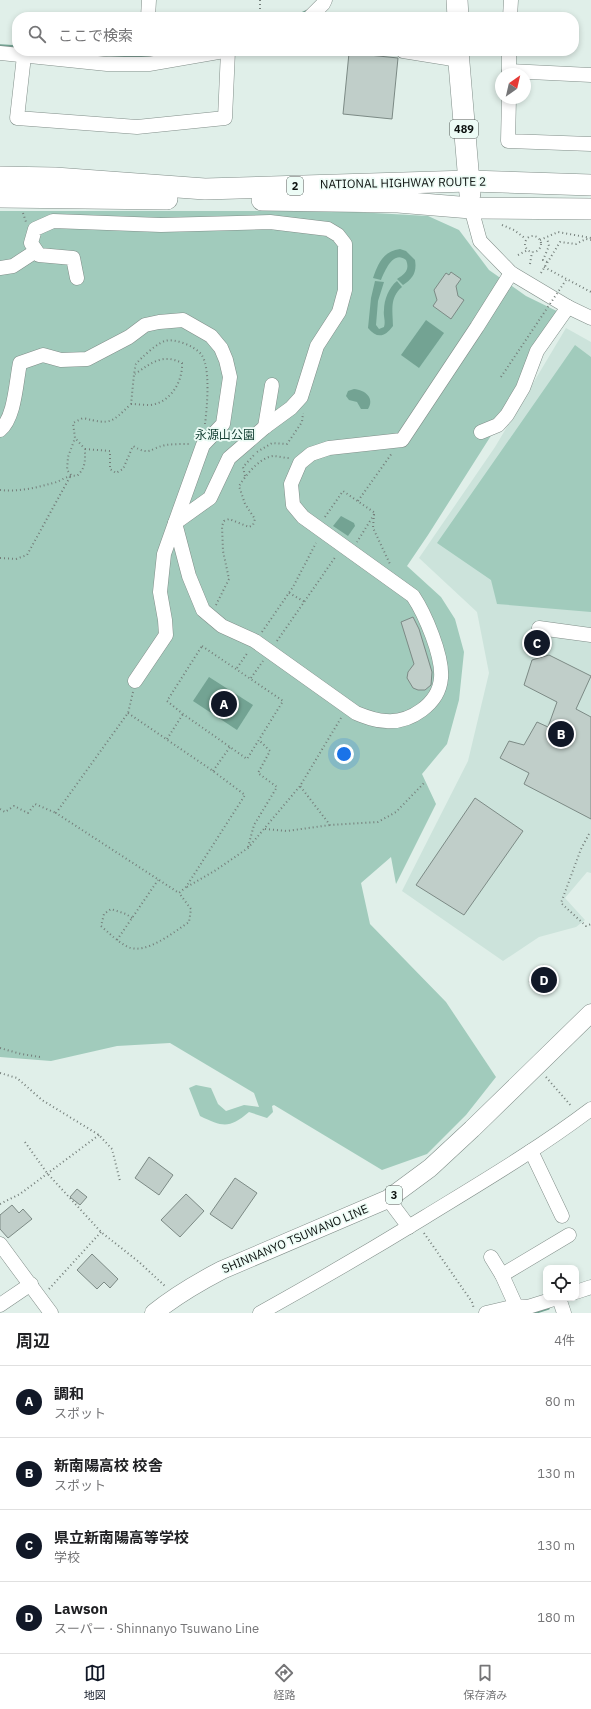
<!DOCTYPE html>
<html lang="ja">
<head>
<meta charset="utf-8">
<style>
  :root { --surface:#fff; --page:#f2f2f2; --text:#202124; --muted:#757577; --line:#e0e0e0; --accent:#111827 }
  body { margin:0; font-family:"IBM Plex Sans","Noto Sans JP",sans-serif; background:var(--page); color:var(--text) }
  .controls { position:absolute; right:12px; bottom:12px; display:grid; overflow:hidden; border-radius:8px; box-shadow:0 2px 6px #0003 }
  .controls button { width:36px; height:36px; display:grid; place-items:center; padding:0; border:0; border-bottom:1px solid var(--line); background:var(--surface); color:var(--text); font:20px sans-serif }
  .compass { position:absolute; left:495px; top:68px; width:36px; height:36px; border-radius:50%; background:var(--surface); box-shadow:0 2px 6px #0003; rotate:34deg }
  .you { position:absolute; left:344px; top:754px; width:14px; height:14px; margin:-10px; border:3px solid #fff; border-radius:50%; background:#1a73e8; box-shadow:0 0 0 6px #1a73e833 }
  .badge { display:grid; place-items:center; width:26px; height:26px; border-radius:50%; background:var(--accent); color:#fff; font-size:13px; font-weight:700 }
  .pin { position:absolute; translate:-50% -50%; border:2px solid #fff; box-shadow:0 1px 4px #0006 }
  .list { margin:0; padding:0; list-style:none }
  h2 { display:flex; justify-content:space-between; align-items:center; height:52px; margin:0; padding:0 16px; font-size:17px }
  h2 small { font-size:13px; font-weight:400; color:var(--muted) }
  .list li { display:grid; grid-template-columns:26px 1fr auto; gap:12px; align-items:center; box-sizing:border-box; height:72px; padding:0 16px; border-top:1px solid var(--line) }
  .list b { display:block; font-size:15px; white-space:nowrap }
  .list p { margin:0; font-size:13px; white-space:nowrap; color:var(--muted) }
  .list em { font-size:13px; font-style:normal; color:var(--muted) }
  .icon { flex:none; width:22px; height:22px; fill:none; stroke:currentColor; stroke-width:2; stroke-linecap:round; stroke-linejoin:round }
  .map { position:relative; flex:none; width:591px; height:1313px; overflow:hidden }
  .search { position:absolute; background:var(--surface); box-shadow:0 2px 6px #0003; left:12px; right:12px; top:12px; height:44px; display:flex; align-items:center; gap:10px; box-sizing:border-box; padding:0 14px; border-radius:16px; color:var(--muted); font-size:15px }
  .sheet { height:340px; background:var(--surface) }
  nav { display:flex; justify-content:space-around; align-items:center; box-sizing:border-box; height:56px; border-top:1px solid var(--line); background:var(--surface); font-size:11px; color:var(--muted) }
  nav a { display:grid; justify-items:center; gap:2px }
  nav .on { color:var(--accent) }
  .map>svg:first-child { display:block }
  .built { fill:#cce3db }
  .green { fill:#a1cbbc }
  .water { fill:#73a393 }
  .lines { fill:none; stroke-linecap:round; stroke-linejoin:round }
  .stream { stroke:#73a393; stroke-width:3.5 }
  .building { fill:#c0cec9; stroke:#7c8a85 }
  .minor-casing { stroke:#818e89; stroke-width:15 }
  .major-casing { stroke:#818e89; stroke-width:19 }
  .highway-casing { stroke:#818e89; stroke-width:22 }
  .path { stroke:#747e7a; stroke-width:2; stroke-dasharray:1 3; stroke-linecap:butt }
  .minor { stroke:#fff; stroke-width:14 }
  .major { stroke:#fff; stroke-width:18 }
  .highway { stroke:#fff; stroke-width:21 }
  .path-bridge { stroke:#747e7a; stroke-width:2; stroke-dasharray:1 3; stroke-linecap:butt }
  .labels { text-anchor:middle; stroke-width:3.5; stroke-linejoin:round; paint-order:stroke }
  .shield { fill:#edfcf6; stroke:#505855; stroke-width:1 }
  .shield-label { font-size:11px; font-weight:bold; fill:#0d1210 }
  .street-label { font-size:12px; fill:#0d1210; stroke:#edfcf6 }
  .park-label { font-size:12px; fill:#154034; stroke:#edfcf6 }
</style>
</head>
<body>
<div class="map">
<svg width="591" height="1313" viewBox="0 0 591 1313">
  <rect width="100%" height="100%" fill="#e0efe9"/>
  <!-- built -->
  <polygon class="built" points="566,328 591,342 591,873 587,872 565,898 585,920 576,927 539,937 503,961 402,891 468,761 489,673 477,612 419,558 495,447"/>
  <!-- green -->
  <g class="green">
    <path d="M0,211h338l90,5 31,14 30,40 37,26 41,20 -139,219 -21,31 34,31 14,22 9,33 -5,48 -12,44 -25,30 14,30 -40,80 -5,-27 -30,26 9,41 76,78 50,75 -30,38 -39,39 -45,16 -108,-65 -2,1 1,6 -6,6 -18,-6c-20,17 -26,15 -49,4l-11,-28 7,-3 15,3 7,16 8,7 18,-6 15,2 -5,-14 -84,-50 -53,3 -66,15 -51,-4z"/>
    <polygon points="575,345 591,357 591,612 497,604 491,580 437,543"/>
  </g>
  <!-- water -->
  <g class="water">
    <path d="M400,249l6,2 9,9c2,12 -2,19 -12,25l-6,-6c8,-5 13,-9 9,-19 -13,-10 -21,11 -25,20l-8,-2c5,-14 10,-27 27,-29z"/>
    <path d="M375,281l9,1 -6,19 -2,24 3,4 5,-2c2,-6 -1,-11 0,-17 0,-10 5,-23 13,-29l5,6c-13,11 -9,24 -9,39 -8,11 -16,13 -25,2l3,-30z"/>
    <polygon points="426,320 444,333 419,368 401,355"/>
    <path d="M354,389c11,1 21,9 14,20h-7l-4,-7 -8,-2 -3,-4 2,-5z"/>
    <polygon points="341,516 354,523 355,526 348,536 333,526"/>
    <polygon points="209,677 253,705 237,730 193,701"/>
  </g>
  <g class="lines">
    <!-- stream -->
    <g class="stream">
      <polyline points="295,17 308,11"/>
      <polyline points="0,46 17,47"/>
      <polyline points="68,51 134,56 181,51"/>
      <polyline points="563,1301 572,1298"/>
      <polyline points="533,1313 548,1308"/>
    </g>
  </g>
  <!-- building -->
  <g class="building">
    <polygon points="349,53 398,58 392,119 343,114"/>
    <polygon points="451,272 461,279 456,286 458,296 464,300 451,319 433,306 437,300 434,290 446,273 449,275"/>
    <polygon points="413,617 419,629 432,672 431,685 425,690 418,690 413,688 407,678 408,672 414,664 401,622"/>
    <polygon points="549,655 591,676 576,709 591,717 591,819 524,784 529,773 500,758 509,741 524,745 537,722 548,727 557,702 524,685 532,660"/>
    <polygon points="475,798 523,831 464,915 416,885"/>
    <polygon points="543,965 558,978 544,995 529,982"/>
    <polygon points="149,1157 173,1175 159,1195 135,1178"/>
    <polygon points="235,1178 257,1193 232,1229 210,1214"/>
    <polygon points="77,1189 87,1197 80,1205 70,1197"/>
    <polygon points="186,1194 204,1211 180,1237 161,1220"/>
    <polygon points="12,1205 19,1213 23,1209 32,1219 8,1238 0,1229 0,1215"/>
    <polygon points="92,1254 118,1279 110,1288 104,1282 97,1289 77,1270"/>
  </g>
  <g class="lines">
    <defs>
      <g id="minor">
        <polyline points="148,17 149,0"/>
        <polyline points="310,17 323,4 325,0"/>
        <polyline points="510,17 511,0"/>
        <polyline points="403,51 459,60"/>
        <polyline points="0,53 107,64 149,64 224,51"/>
        <polyline points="24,56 17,118 137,127 225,118 228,51"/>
        <polyline points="509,71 591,75"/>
        <polyline points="509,74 509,51"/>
        <polyline points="509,98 508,141 591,144"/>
        <polyline points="471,208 480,241 511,273 568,307 591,318"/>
        <polyline points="0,268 13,266 36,251"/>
        <polyline points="77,278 73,258 39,255 31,243 35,229 53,221 161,225 270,222 328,229 338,235 345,244 345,290 339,312 317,346 301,397 291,408 265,427 229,458 210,498 175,523 164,554 160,592 165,620 166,635 135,681"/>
        <polyline points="265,427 272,385"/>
        <path d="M0,430c15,-12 16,-48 20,-67l23,-8 18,5 26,-1 42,-22 16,-12 14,-3 24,-2 28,16 10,12 5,12 4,17 -7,47 -20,21 -28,78 14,53 14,34 19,16 33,15 101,72c10,4 20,8 30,8 24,2 53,-17 55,-43 2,-22 -16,-64 -28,-82l-110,-79 -10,-12 -2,-21 9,-21 11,-9 18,-6 73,-8 75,-113 34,-54"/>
        <polyline points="481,432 498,425 507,415 523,388 537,351 568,307"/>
        <polyline points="539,628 591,635"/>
        <polyline points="531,1151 562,1216"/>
        <polyline points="388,1199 409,1227"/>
        <polyline points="0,1244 51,1313"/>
        <polyline points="491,1257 502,1275"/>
        <polyline points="576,1292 591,1287"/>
        <polyline points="557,1298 528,1307 516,1306 502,1275 569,1235"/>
        <polyline points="559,1298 564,1313"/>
        <polyline points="0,1305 31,1284"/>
        <path d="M260,1313c56,-31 111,-63 165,-96 57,-35 113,-68 166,-108"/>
        <polyline points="486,1313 516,1306"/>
      </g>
      <path id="major" d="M154,1313c21,-17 43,-30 68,-43l166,-71 42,-31 42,-39 119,-116"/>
      <g id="highway">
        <polyline points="457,0 458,17"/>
        <polyline points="458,51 470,194"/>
        <polyline points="0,177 55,178 205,189 469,181 591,185"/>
        <polyline points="0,197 167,199"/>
        <polyline points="262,200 398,202 471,208 591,209"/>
      </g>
    </defs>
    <!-- minor casing -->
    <use href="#minor" class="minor-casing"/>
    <!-- major casing -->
    <use href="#major" class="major-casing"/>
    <!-- highway casing -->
    <use href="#highway" class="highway-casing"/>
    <!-- path -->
    <g class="path">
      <polyline points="260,0 260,17"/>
      <polyline points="23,213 26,222"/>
      <polyline points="502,225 514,230 526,239"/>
      <circle cx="533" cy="244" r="8"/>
      <polyline points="540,240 558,232 591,238"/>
      <polyline points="518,255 528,250"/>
      <polyline points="547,262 543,260 549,246 547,238"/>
      <polyline points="530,264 532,252"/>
      <polyline points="544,267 591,292"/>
      <polyline points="541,273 560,242 576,244 586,239 591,240"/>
      <path d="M131,404c6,0 13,1 19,1 20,-2 33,-23 32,-42 -19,-10 -31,0 -47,11"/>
      <path d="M85,449l25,2v18l6,4 7,-4 10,-23c17,10 16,3 32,-1 8,-1 18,-1 26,-1"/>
      <polyline points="257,452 272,443 287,444 302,422 303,413"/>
      <path d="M71,475l-4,-5 1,-13 7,-19 -2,-15 10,-5c28,7 28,5 48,-14 1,-7 3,-36 5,-40 5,-6 21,-21 29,-23 10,-3 29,5 36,13 10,13 6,53 4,70"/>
      <polyline points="245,476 243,467 254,455"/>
      <path d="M0,490c17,2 36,-2 53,-7 9,-2 15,-9 24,-7 9,-9 8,-15 8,-27l-10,-11"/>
      <polyline points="358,501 392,453"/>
      <polyline points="374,514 373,528 390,564"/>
      <polyline points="325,517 343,491 375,513 357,542"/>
      <polyline points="0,558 16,559 27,555 71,475"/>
      <polyline points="289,593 305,602"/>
      <path d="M216,605l13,-26 -6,-28 -1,-25 2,-5 5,-2 20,8 4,-2 2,-6 -10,-15 -6,-18c7,-11 20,-28 34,-30 5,0 11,2 16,2"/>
      <polyline points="262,632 293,587 316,543"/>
      <polyline points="277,641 336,556"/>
      <polygon points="202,646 283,701 247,759 183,714 167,701"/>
      <polyline points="237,668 248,652"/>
      <polyline points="251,678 263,661"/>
      <polyline points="128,713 213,771 245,795 186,887 179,893 56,813 128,713 133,692"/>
      <polyline points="341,718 300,786 330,825 378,822 396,812 425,782"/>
      <polyline points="167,739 183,714"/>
      <polyline points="213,771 230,747"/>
      <polyline points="0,809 5,812 14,806 28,813 35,804 56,813"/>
      <polyline points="265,829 287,831 330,825"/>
      <polyline points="589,834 581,849 561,903 586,926 591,924"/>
      <polyline points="248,847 254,825 277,787 258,773 270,751 259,740"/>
      <polyline points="187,887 216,870 248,848 300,786"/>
      <path d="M132,918l-6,-4 -15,-5 -7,5 -3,12c9,8 17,16 27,21 18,8 46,-15 61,-25l2,-13 -12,-16"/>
      <polyline points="117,940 158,880"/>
      <polyline points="0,1048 21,1054 40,1057"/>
      <polyline points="0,1073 17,1078 42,1100 99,1135 112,1149 120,1181"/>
      <polyline points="546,1077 572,1107"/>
      <polyline points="25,1142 47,1173 101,1232 139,1262 166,1287"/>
      <polyline points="0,1204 20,1194 99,1135"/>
      <polyline points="424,1233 472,1302 474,1309"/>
      <polyline points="49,1289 101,1232"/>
    </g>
    <!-- minor -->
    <use href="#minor" class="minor"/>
    <!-- major -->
    <use href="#major" class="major"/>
    <!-- highway -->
    <use href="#highway" class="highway"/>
    <!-- path-bridge -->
    <polyline class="path-bridge" points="501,377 566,280"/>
  </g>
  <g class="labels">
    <!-- shield labels -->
    <g class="shield">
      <rect x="450" y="120" width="28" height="18" rx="3"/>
      <rect x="287" y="177" width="16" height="18" rx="3"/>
      <rect x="386" y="1186" width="16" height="18" rx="3"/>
    </g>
    <g class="shield-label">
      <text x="464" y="133">489</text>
      <text x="295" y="190">2</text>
      <text x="394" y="1199">3</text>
    </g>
    <!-- street labels -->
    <g class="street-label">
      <text transform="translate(403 183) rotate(-1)" y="4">NATIONAL HIGHWAY ROUTE 2</text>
      <text transform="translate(295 1239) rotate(-23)" y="4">SHINNANYO TSUWANO LINE</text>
    </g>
    <!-- park labels -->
    <g class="park-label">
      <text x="225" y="439">永源山公園</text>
    </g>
  </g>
</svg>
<div class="controls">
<button><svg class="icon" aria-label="locate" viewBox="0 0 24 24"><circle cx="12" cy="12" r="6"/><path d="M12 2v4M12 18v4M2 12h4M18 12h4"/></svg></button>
</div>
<svg class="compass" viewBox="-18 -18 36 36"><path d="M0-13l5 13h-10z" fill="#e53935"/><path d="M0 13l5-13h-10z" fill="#757577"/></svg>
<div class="you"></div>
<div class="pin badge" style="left:224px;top:704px">A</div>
<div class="pin badge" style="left:561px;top:734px">B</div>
<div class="pin badge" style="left:537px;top:643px">C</div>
<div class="pin badge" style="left:544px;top:980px">D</div>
<div class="search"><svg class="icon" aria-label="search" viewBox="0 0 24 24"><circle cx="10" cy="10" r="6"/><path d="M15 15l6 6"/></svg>ここで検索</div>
</div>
<section class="sheet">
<h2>周辺<small>4件</small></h2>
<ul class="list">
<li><span class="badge">A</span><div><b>調和</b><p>スポット</p></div><em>80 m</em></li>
<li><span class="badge">B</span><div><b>新南陽高校 校舎</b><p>スポット</p></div><em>130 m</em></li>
<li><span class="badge">C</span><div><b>県立新南陽高等学校</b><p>学校</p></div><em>130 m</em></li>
<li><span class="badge">D</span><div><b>Lawson</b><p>スーパー · Shinnanyo Tsuwano Line</p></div><em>180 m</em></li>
</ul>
</section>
<nav>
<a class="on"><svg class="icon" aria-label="map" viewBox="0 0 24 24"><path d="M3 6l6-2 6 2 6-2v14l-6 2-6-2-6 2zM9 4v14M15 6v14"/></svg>地図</a>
<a><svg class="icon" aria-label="directions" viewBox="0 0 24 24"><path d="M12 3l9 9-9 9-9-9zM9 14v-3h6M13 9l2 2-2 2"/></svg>経路</a>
<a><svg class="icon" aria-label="saved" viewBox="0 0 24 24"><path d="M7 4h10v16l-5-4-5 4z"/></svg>保存済み</a>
</nav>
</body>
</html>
